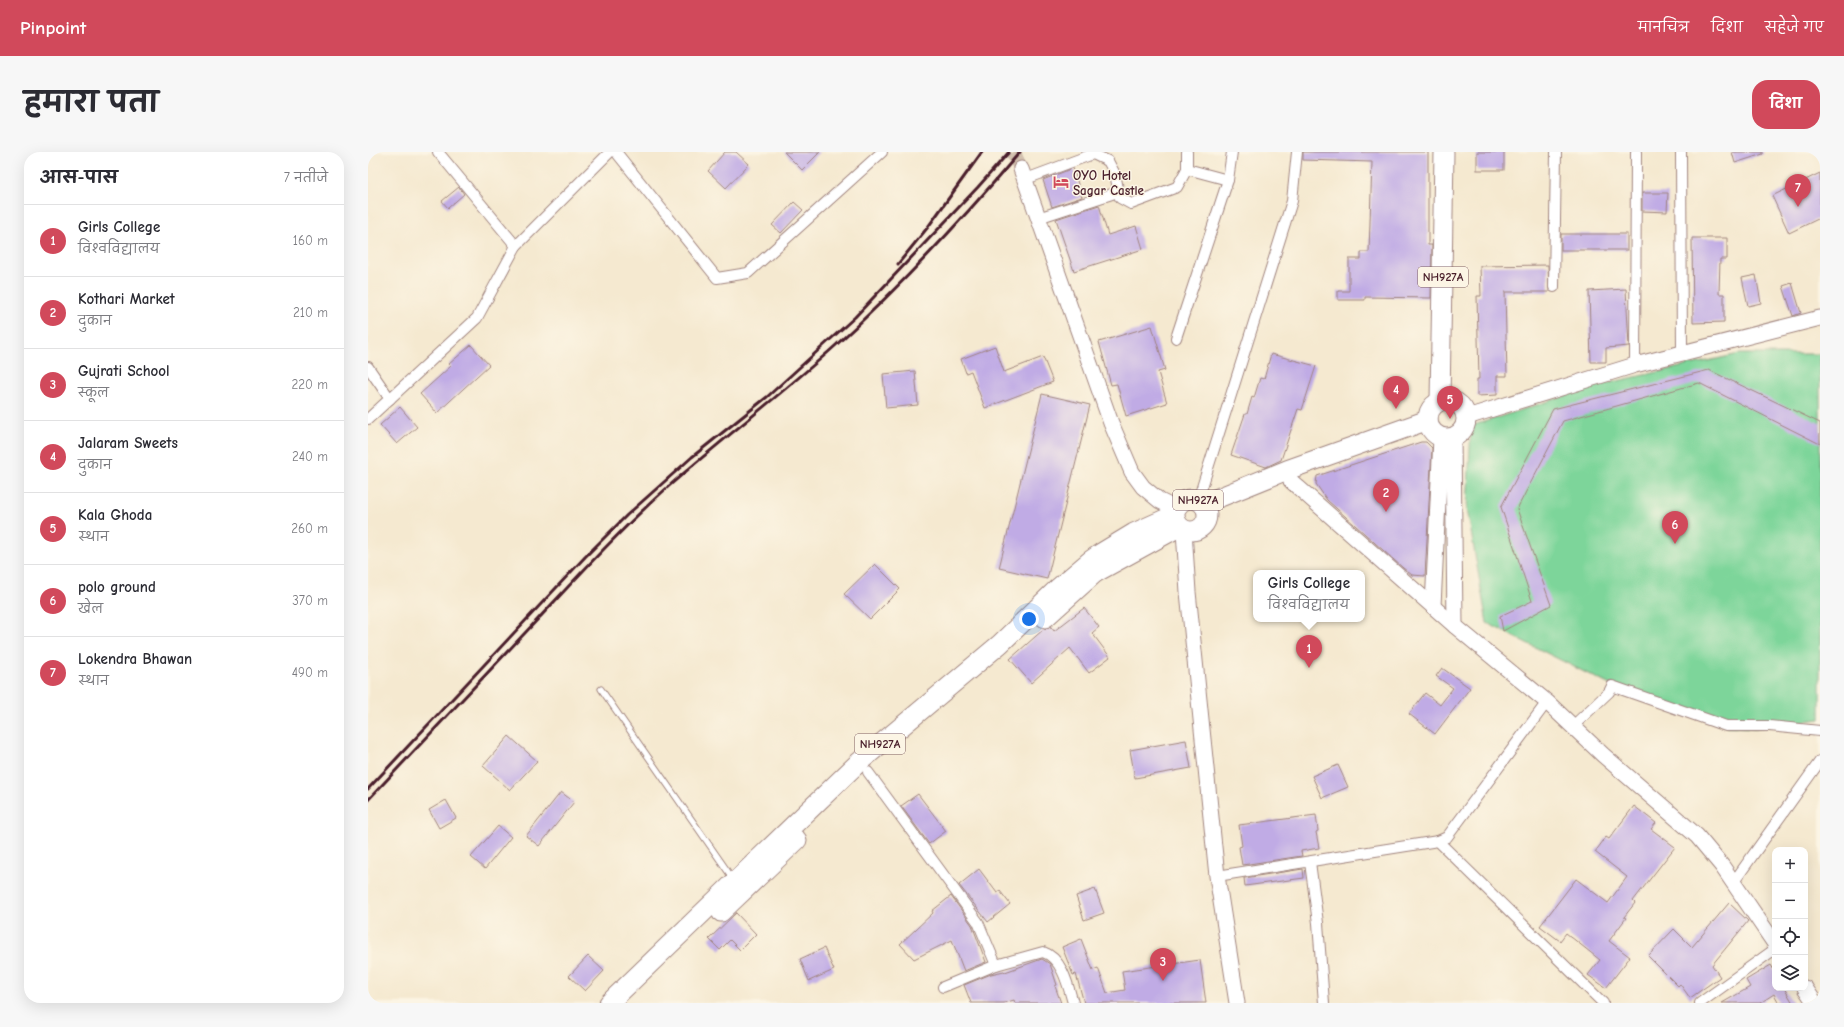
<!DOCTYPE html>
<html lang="hi">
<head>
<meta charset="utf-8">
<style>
  :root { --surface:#fff; --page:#f7f7f7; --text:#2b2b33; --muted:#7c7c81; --line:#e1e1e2; --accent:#d1495b }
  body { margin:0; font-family:"Comic Neue","Playpen Sans Deva",sans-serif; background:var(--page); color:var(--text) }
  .controls { position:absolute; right:12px; bottom:12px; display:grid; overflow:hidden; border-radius:8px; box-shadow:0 4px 16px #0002 }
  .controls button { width:36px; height:36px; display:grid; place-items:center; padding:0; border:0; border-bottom:1px solid var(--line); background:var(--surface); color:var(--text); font:20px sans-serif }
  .you { position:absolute; left:661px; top:467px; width:14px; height:14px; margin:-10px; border:3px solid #fff; border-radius:50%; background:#1a73e8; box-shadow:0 0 0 6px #1a73e833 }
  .badge { display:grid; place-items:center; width:26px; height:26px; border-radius:50%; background:var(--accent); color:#fff; font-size:13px; font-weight:700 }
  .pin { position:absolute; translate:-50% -33px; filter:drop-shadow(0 1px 2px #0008) }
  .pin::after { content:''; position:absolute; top:21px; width:14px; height:12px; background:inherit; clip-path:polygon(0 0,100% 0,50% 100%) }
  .popup { position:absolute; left:885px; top:418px; width:112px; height:52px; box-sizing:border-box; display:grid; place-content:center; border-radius:8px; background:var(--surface); filter:drop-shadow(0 1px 3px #0005); font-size:13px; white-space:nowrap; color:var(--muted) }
  .popup b { font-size:15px; color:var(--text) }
  .popup::after { content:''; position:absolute; left:50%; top:100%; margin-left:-8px; border:8px solid transparent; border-top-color:var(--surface) }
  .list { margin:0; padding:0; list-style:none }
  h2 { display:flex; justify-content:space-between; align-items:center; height:52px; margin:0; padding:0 16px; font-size:17px }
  h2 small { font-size:13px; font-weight:400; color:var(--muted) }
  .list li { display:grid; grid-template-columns:26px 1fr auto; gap:12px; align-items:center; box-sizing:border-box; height:72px; padding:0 16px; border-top:1px solid var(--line) }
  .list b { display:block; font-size:15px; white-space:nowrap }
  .list p { margin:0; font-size:13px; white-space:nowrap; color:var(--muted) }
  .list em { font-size:13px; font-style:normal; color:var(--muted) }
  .icon { flex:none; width:22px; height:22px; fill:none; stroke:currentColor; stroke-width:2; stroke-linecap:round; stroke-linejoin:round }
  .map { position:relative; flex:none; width:1452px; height:851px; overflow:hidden; border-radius:16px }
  header { display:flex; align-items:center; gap:24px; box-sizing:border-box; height:56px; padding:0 20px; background:var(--accent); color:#fff }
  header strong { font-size:19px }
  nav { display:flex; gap:22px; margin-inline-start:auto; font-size:14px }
  .intro { display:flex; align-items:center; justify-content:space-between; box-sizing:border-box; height:96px; padding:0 24px }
  h1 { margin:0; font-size:28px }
  .button { padding:10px 18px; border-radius:16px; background:var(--accent); color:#fff; font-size:14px; font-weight:700 }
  main { display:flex; gap:24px; padding:0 24px }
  aside { flex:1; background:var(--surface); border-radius:16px; box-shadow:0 4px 16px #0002 }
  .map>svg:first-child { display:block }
  .green { fill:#7dd59a; stroke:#647a62 }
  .building { fill:#c0abe5 }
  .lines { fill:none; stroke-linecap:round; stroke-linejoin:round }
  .secondary-tunnel { stroke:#d3c1af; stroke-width:15; stroke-dasharray:15 8; stroke-linecap:butt }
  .lane-casing { stroke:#a0847e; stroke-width:7 }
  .street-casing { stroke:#a0847e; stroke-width:12 }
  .secondary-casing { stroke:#a0847e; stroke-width:17 }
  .highway-casing { stroke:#a0847e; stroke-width:21 }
  .lane { stroke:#fff; stroke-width:5 }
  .street { stroke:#fff; stroke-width:10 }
  .secondary { stroke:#fff; stroke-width:15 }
  .highway { stroke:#fff; stroke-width:19 }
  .rail { stroke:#4a1f2b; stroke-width:3 }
  .labels { text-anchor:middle; stroke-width:3; stroke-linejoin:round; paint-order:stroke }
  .shield { fill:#fcf5e5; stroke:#7f5f63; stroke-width:1 }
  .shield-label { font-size:12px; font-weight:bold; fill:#4a1f2b }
  .poi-label { font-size:13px; font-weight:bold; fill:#4a1f2b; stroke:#fcf5e5; text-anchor:start }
</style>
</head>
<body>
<header>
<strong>Pinpoint</strong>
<nav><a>मानचित्र</a><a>दिशा</a><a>सहेजे गए</a></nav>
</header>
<div class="intro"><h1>हमारा पता</h1><a class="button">दिशा</a></div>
<main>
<aside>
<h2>आस-पास<small>7 नतीजे</small></h2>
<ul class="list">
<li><span class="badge">1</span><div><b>Girls College</b><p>विश्वविद्यालय</p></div><em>160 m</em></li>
<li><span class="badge">2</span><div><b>Kothari Market</b><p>दुकान</p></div><em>210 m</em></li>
<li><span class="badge">3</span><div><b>Gujrati School</b><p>स्कूल</p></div><em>220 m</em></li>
<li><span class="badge">4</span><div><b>Jalaram Sweets</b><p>दुकान</p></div><em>240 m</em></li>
<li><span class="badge">5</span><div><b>Kala Ghoda</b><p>स्थान</p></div><em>260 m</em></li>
<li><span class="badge">6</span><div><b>polo ground</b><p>खेल</p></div><em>370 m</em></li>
<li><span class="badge">7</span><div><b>Lokendra Bhawan</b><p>स्थान</p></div><em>490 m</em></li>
</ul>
</aside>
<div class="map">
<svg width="1452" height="851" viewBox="0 0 1452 851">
  <rect width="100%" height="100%" fill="#fcf5e5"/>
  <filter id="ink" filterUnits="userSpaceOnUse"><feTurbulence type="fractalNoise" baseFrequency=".025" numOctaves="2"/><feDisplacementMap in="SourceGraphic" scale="8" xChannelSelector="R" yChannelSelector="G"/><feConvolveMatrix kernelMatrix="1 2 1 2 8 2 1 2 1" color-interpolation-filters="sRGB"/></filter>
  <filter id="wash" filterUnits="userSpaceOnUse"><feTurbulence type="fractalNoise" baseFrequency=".012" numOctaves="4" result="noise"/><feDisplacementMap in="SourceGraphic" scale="16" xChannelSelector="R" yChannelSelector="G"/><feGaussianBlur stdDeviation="0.9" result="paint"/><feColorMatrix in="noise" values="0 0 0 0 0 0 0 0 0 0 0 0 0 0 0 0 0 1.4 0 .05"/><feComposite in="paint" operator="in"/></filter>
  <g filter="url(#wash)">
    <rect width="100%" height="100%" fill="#f5e9d0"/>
    <!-- green -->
    <polygon class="green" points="1371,202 1452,202 1452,567 1387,576 1358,574 1244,534 1119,471 1099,357 1103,274 1231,233"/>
    <g id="blocks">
      <!-- building -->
      <g class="building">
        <polygon points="357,0 368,0 381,12 358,36 340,19"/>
        <polygon points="416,0 452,0 434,18"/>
        <polygon points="935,0 1060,0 1060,93 1064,93 1063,146 997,145 997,148 970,148 970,139 981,139 981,107 993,107 993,100 1001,100 1004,10 935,8"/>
        <rect x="1109" y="0" width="27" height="18"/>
        <polygon points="1364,0 1395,0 1395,2 1367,11"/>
        <polygon points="705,16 714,45 684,55 675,28"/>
        <polygon points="1452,21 1452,66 1421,81 1404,44"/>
        <polygon points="91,35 96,42 80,56 74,49"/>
        <polygon points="1274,41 1300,41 1299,60 1274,59"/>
        <polygon points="426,50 435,58 413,81 404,73"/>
        <polygon points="731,53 740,83 768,74 775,97 706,119 688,67"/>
        <rect x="1193" y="82" width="66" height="16"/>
        <polygon points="1324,86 1359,86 1359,107 1352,107 1351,142 1356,142 1356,170 1325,171"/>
        <polygon points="1180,113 1181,140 1137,140 1139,224 1129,224 1129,243 1109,244 1109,227 1111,227 1109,144 1113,144 1112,114"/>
        <polygon points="1388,123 1393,151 1380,154 1374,126"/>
        <polygon points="1424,131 1433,161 1425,164 1415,134"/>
        <polygon points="1258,137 1261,194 1238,196 1238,210 1223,210 1221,139"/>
        <polygon points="784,174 797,218 790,220 799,251 758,264 749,232 743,233 731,190"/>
        <polygon points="103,193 121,213 69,261 52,242 83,214 81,212"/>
        <polygon points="627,194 636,220 675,205 685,230 617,256 603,219 598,221 593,207"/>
        <polygon points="903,202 948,214 934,258 930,257 913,308 898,315 863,303 877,262 879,262 884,245 886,246 892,226 896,227"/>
        <polygon points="1341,218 1452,271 1452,292 1331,231 1195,269 1149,357 1183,453 1135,479 1132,464 1164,449 1133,355 1185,257"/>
        <polygon points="547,219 550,253 518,256 515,222"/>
        <polygon points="674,242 722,253 679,427 631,416"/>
        <polygon points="32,255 49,275 29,292 12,273"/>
        <polygon points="1053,290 1058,290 1064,296 1057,424 1044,423 1035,416 959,348 948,332 949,324"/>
        <polygon points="507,412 532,437 502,467 476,442"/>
        <polygon points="716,456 731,475 724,481 742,505 721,521 702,496 663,531 642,507 676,477 683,475 686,479"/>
        <polygon points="1074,516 1102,536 1067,582 1041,562 1057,541 1072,553 1085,536 1068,524"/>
        <polygon points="141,584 169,609 142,638 115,614"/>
        <polygon points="818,588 823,616 767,626 762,598"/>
        <polygon points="970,613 980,635 954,646 944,624"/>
        <polygon points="193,640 206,650 171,694 158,684"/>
        <polygon points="550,642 578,679 561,692 533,654"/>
        <polygon points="78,648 88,666 71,676 61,658"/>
        <polygon points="1266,654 1288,671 1283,677 1307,695 1265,749 1267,751 1256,765 1258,766 1241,789 1262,805 1238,836 1220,823 1232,808 1198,781 1192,789 1172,774 1208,727 1240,751 1259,725 1227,700 1238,685 1241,687"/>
        <polygon points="948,663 950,679 948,680 951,696 933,699 934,704 874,713 871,695 874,694 871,673"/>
        <polygon points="130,674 143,685 117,717 103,705"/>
        <polygon points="611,717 629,741 632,739 642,752 620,770 591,733"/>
        <polygon points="935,717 936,726 877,734 876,726"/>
        <polygon points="727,737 736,761 716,768 708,744"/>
        <polygon points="583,744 604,773 618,810 596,819 584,788 546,807 532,792 565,761 564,759"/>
        <polygon points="1361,751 1380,769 1344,813 1352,825 1322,846 1312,832 1310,834 1280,804 1306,777 1324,795"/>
        <polygon points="368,761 388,782 372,798 362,788 352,798 341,787"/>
        <polygon points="713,787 725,818 730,816 739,841 757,838 754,819 832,808 838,851 716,851 708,822 705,823 694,795"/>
        <polygon points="456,796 466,818 441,829 432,807"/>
        <polygon points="220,804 236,819 217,839 201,824"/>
        <polygon points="674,807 682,812 689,833 687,834 693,851 647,851 646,848 636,851 603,851 596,833 623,822 636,819 637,820"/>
        <polygon points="1403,813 1407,820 1407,836 1416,836 1425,851 1411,851 1406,842 1392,851 1354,851 1382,835 1378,828"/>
      </g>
    </g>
  </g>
  <g filter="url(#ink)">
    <use href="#blocks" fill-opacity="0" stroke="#a0847e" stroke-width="1"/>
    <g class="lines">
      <!-- secondary-tunnel -->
      <polyline class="secondary-tunnel" points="645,0 653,17"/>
      <defs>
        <polyline id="lane" points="233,537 365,727"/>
        <g id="street">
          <polyline points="248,0 349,126 380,121 514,0"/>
          <polyline points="1313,0 1314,201"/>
          <polyline points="819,17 860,28"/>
          <polyline points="658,27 725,2 740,9 747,22 752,46 763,52 809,35 819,17 819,0"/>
          <polyline points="670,66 750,40"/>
          <polyline points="148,94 242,0"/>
          <polyline points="1186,135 1188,0"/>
          <polyline points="808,186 860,28 864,0"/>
          <polyline points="1267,213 1268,0"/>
          <polyline points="0,215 22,247"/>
          <polyline points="0,267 109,166 148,94 70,0"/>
          <polyline points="830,348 924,49 929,0"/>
          <polyline points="1205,574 1241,540 1244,534 1358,574 1401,574 1452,579"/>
          <polyline points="500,620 610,770 628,813"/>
          <polyline points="1070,689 1235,851"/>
          <polyline points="942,710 950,771 956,851"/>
          <polyline points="849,724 1070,689 1079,685 1179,550"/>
          <polyline points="1365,731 1452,609"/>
          <path d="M575,835l53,-22 47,-13c19,6 25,33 30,51"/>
          <polyline points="1332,851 1407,797"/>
        </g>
        <g id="secondary">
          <polyline points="653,17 743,271 764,320 775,335 792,349 808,357"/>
          <polyline points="1099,265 1267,213 1452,166"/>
          <polyline points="1085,285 1087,474"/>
          <polyline points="923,329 1087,474 1179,550 1235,603 1329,684 1354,714 1407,792"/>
          <polyline points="816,379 820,440 849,724 869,851"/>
          <polyline points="1065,454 1073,286"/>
          <polyline points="1437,836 1447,851"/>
        </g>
        <g id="highway">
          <circle cx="1079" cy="267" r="19"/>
          <polyline points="1072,249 1076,0"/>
          <circle cx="823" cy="363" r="16"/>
          <polyline points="835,352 919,318 1060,268"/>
          <polyline points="677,466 727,421 811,375"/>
          <polyline points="353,760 429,688"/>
          <polyline points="241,851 490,611 632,492 689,437 723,408 733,401 766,381 806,363"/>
        </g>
      </defs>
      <!-- lane casing -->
      <use href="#lane" class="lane-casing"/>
      <!-- street casing -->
      <use href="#street" class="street-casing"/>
      <!-- secondary casing -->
      <use href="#secondary" class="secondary-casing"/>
      <!-- highway casing -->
      <use href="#highway" class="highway-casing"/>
      <!-- lane -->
      <use href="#lane" class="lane"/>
      <!-- street -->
      <use href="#street" class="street"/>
      <!-- secondary -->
      <use href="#secondary" class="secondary"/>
      <!-- highway -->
      <use href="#highway" class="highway"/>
      <!-- rail -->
      <g class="rail">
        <polyline points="530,112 560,75 614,0"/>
        <polyline points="0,637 217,405 259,363 324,305 399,245 487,165 610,35 641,0"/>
        <path d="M0,648c57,-61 114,-121 171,-182 42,-45 84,-91 130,-132 54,-48 112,-91 166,-140 65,-59 128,-127 185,-194"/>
      </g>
    </g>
  </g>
  <!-- icons -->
  <defs>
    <symbol id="hotel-bare" viewBox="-9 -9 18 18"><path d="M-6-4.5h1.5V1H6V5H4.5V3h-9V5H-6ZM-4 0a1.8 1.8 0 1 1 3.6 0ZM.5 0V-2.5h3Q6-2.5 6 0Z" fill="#d1495b" stroke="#fcf5e5" stroke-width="2.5" paint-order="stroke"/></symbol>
  </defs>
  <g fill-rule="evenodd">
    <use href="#hotel-bare" x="682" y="19" width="22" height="22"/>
  </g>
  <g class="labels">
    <!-- shield labels -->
    <g class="shield">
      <rect x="1050" y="115" width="50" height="20" rx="3"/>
      <rect x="805" y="338" width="50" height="20" rx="3"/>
      <rect x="487" y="582" width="50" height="20" rx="3"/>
    </g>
    <g class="shield-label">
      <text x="1075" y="129">NH927A</text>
      <text x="830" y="352">NH927A</text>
      <text x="512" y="596">NH927A</text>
    </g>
    <!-- poi labels -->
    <g class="poi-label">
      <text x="705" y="28">OYO Hotel<tspan x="705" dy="15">Sagar Castle</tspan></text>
    </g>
  </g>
</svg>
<div class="controls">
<button>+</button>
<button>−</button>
<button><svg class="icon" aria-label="locate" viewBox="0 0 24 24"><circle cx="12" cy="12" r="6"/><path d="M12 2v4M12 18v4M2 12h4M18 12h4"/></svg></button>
<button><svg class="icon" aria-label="layers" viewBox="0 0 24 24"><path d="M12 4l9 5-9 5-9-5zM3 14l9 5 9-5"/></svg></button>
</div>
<div class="you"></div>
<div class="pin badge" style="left:941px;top:516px">1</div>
<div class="popup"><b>Girls College</b>विश्वविद्यालय</div>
<div class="pin badge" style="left:1018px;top:360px">2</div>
<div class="pin badge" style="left:795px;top:829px">3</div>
<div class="pin badge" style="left:1028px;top:257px">4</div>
<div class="pin badge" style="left:1082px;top:267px">5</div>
<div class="pin badge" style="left:1307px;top:392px">6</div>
<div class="pin badge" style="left:1430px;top:55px">7</div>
</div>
</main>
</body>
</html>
